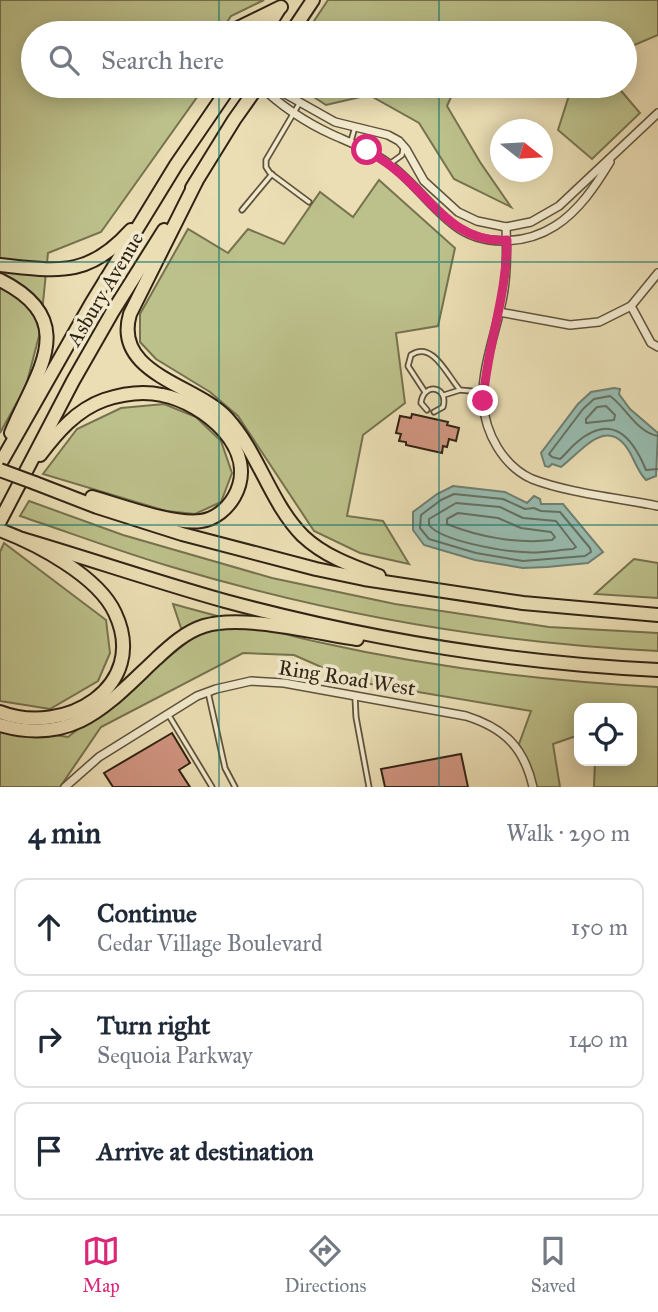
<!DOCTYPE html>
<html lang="en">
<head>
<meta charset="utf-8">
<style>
  :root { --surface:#fff; --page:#f6f6f7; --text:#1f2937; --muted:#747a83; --line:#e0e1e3; --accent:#db2777 }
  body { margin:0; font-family:"IM FELL Great Primer",serif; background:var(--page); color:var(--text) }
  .controls { position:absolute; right:21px; bottom:21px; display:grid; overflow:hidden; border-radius:14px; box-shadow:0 4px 18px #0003 }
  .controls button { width:63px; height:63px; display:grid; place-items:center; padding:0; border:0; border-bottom:2px solid var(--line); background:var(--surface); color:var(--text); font:35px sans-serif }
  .compass { position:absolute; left:490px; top:119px; width:63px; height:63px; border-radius:50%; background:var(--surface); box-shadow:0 4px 18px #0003; rotate:107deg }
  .stop { position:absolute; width:21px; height:21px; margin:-16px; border:5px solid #db2777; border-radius:50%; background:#fff }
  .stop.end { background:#db2777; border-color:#fff; box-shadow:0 2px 7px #0008 }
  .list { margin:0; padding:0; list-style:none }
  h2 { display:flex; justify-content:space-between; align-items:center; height:91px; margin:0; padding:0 28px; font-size:30px }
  h2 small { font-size:23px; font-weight:400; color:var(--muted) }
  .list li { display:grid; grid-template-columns:46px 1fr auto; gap:21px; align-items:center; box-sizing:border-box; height:98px; margin:0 14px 14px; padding:0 14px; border:2px solid var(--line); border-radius:14px }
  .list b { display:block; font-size:26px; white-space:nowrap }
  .list p { margin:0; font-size:23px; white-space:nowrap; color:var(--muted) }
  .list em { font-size:23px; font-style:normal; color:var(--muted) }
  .icon { flex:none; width:38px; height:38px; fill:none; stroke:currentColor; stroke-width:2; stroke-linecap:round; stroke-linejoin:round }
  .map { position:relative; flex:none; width:658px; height:787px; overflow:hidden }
  .search { position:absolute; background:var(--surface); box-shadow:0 4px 18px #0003; left:21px; right:21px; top:21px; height:77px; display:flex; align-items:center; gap:18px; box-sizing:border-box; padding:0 24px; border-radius:38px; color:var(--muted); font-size:26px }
  .sheet { height:427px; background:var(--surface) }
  nav { display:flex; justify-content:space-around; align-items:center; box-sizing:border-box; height:98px; border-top:2px solid var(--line); background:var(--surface); font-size:19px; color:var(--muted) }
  nav a { display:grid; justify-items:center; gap:4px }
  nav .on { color:var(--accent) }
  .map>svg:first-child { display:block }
  .green { fill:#bcc08a; stroke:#76724f; stroke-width:2 }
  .water { fill:#98bcb0; stroke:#6e7f72; stroke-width:2 }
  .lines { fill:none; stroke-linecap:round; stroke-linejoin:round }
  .shore { stroke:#647062; stroke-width:2 }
  .building { fill:#d19581; stroke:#302314; stroke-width:2 }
  .lane-casing { stroke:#5f523c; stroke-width:7 }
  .street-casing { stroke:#5f523c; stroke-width:10 }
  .highway-casing { stroke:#302314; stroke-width:16 }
  .lane { stroke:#f2eace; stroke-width:3.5 }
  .street { stroke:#f2eace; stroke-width:7 }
  .highway { stroke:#ebdeb4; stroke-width:12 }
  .highway-bridge-casing { stroke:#302314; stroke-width:16; stroke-linecap:butt }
  .highway-bridge { stroke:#ebdeb4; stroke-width:12 }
  .route { stroke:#db2777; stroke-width:9 }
  .grid { fill:none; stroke:#0f766e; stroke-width:2; stroke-opacity:0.55 }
  .labels { text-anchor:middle; stroke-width:7; stroke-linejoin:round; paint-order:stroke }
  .street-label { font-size:21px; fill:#302314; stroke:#f2eace }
</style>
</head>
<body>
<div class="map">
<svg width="658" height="787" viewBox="0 0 658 787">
  <rect width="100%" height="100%" fill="#ebdeb4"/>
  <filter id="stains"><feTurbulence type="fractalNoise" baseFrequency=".00286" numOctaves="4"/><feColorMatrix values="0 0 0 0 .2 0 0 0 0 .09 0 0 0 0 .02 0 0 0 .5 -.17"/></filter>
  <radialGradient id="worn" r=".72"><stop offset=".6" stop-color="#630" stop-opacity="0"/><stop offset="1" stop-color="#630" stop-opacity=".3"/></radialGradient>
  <!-- green -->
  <g class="green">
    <polygon points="0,0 264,0 231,16 220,33 33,33 33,86 205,86 101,232 48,253 40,332 26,386 0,433"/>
    <polygon points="328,0 658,0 658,35 625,49 625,33 306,33"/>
    <polygon points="297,86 456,86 447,106 480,162 511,207 454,179 419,123 369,95 326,105"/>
    <polygon points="572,86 617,86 640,113 592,159 558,130"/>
    <polygon points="379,180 455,248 438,326 396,333 405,403 363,435 347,516 383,521 409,564 360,553 314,531 238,416 210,392 156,359 140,342 140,314 188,229 228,253 248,229 284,244 320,192 353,217"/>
    <polygon points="164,404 196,417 221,441 232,473 221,502 195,514 166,511 43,474 77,429 121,408"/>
    <path d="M29,501l94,34 149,43 123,26 154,23 109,6v18c-164,-8 -329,-37 -486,-84 -51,-15 -101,-34 -152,-51z"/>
    <polygon points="4,543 106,620 110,653 98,681 50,709 0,701 0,552"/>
    <polygon points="634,559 658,563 658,598 595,594"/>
    <path d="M173,604c48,13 97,27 145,38 111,25 227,39 340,45v100h-64l1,-26h37v-53h-53v27l-26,9 7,43h-28l-13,-43 12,-33 -178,-30 -59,-26 -51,-2 -142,74 -41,60h-60v-60l68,10 118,-94z"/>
  </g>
  <!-- water -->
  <g class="water">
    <path d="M614,388l6,1 -1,5 11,15 28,24 -2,43 -10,4c-8,-8 -11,-19 -17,-29 -22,-36 -47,0 -68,16l-9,-3 -3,3 -4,-1 -4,-13 37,-49 13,-12z"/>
    <polygon points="453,486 505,492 527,503 534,496 540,499 541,504 563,504 603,552 588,563 547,567 523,568 475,560 424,545 413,530 413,512 437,494"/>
  </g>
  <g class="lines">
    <!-- shore -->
    <g class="shore">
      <polygon points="606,406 615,415 614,420 586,423 586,419 597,407"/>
      <path d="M658,436c-21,-3 -33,-30 -48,-40l-16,3 -11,10 -34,45 3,3 8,2c6,-5 10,-11 16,-16 35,-31 56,-7 70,27l12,-1"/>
      <polygon points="454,494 503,499 525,509 534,508 541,511 560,512 590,548 591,552 585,556 523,561 476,553 429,539 420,528 421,515 441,500"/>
      <path d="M456,503l44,4 23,11 33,3 20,26 -3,2c-17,1 -34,5 -50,3 -21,-1 -82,-11 -94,-27v-6z"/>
      <path d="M458,513l40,5 23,10 30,4 4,5 -3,3c-35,4 -73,-3 -105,-16v-5z"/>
    </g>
  </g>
  <!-- building -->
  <g class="building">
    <polygon points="412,414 448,422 447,425 459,428 456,441 449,439 447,447 443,446 442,453 406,445 406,442 399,441 401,434 396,433 400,416 411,418"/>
    <polygon points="172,733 190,763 179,770 190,787 113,787 104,773"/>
    <polygon points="461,754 468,787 385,787 381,769"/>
  </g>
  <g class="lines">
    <defs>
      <g id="lane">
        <polyline points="299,104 266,160 266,167 270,173 309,202"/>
        <polyline points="351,141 355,127"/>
        <polyline points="391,163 402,155 403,149"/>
        <polyline points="242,210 272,174"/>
        <path d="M425,392l-17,-26 3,-11c22,-15 37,22 49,35l22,2"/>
        <polyline points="444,395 460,390"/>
        <path d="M427,410l-6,-7c2,-21 28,-17 22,4l-9,5"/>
        <polyline points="208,692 225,768 235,787"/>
        <polyline points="355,697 356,717 369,787"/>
        <polyline points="168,714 212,787"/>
      </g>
      <g id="street">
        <path d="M261,86c18,19 46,37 70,48 20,9 39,16 57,29 25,18 42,44 66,62 28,22 71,20 101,1 24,-15 41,-41 55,-64"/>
        <polyline points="271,86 335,122 388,135 399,141 406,149 424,181 458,212 477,221 506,227 531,222 559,206 658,113"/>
        <path d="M506,227c1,23 1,47 -3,69 -6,33 -22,73 -20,106 2,31 20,64 49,77 36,14 87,19 126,27"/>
        <polyline points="658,273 631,306 651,343 658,347"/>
        <polyline points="499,312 570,325 599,322 631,306"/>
        <path d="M65,787l34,-30 98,-61 19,-7 35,-8 33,2 182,33c38,12 58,31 67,71"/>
      </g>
      <g id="highway">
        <polyline points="228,33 281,7"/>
        <polyline points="264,33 279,9"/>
        <polyline points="291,33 313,0"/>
        <path d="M196,182l-66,132c-18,60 67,71 97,104 32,35 43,85 76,118 21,20 49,30 76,40"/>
        <polyline points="192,188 234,120 258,86"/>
        <path d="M0,265c58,6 88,13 131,-35"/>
        <path d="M0,280c82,41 36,92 11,153"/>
        <path d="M40,455c17,-22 36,-45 64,-55 18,-6 40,-9 58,-5 42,8 99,55 72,102 -7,12 -19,22 -33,24 -28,4 -81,-16 -109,-24"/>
        <polyline points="0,464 91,304 176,165 230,86"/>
        <polyline points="35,483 97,507 182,534 316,569 364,579 523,603 658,615"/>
        <polyline points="0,521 73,381 113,311 164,230"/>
        <path d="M0,530c37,14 98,46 115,83 35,74 -51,124 -115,99"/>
        <path d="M22,539c68,20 135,43 203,62 141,38 286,62 433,69"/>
        <path d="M0,725c74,21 107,-20 156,-66 14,-13 29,-27 48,-33 38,-12 112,7 153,13"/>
      </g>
    </defs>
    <!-- lane casing -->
    <use href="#lane" class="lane-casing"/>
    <!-- street casing -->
    <use href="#street" class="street-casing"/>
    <!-- highway casing -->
    <use href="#highway" class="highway-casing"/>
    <!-- lane -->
    <use href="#lane" class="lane"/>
    <!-- street -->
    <use href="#street" class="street"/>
    <!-- highway -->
    <use href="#highway" class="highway"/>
    <defs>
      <polyline id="highway-bridge" points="0,470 35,483"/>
    </defs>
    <!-- highway-bridge casing -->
    <use href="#highway-bridge" class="highway-bridge-casing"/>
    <!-- highway-bridge -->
    <use href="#highway-bridge" class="highway-bridge"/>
  </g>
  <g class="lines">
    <!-- route -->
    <path class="route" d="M367,150c13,8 25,16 36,26 31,28 56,68 104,64 0,56 -20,106 -24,161"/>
  </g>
  <!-- grid -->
  <path class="grid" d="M219,0v33M439,0v33M219,86v701M439,86v701M0,262h658M0,525h658"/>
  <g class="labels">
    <!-- street labels -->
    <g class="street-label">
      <text transform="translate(105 289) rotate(-59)" y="7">Asbury Avenue</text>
      <text transform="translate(347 678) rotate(9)" y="7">Ring Road West</text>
    </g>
  </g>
  <rect width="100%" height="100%" filter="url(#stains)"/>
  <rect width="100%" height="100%" fill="url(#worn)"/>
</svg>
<div class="controls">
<button><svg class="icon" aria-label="locate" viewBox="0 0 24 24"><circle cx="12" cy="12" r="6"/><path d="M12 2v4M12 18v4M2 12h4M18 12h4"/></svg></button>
</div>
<svg class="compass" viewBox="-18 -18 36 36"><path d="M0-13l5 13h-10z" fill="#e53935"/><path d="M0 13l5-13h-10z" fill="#747a83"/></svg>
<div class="stop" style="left:367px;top:150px"></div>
<div class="stop end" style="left:483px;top:401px"></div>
<div class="search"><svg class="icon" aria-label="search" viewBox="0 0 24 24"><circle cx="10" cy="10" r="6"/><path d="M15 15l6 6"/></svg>Search here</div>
</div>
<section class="sheet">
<h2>4 min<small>Walk · 290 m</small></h2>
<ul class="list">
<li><svg class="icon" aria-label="ahead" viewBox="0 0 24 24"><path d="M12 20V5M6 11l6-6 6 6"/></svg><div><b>Continue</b><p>Cedar Village Boulevard</p></div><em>150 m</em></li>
<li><svg class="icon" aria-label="right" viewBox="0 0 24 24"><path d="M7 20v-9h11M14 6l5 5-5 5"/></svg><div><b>Turn right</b><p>Sequoia Parkway</p></div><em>140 m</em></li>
<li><svg class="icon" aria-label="arrive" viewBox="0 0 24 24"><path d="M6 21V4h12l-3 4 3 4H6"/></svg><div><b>Arrive at destination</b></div></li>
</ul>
</section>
<nav>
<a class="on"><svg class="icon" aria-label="map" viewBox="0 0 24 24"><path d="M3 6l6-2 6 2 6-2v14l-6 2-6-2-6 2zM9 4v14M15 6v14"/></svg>Map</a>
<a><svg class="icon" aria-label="directions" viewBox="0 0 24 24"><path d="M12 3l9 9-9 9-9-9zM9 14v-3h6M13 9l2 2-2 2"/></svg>Directions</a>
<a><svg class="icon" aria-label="saved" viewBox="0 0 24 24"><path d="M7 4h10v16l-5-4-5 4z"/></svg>Saved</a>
</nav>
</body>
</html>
